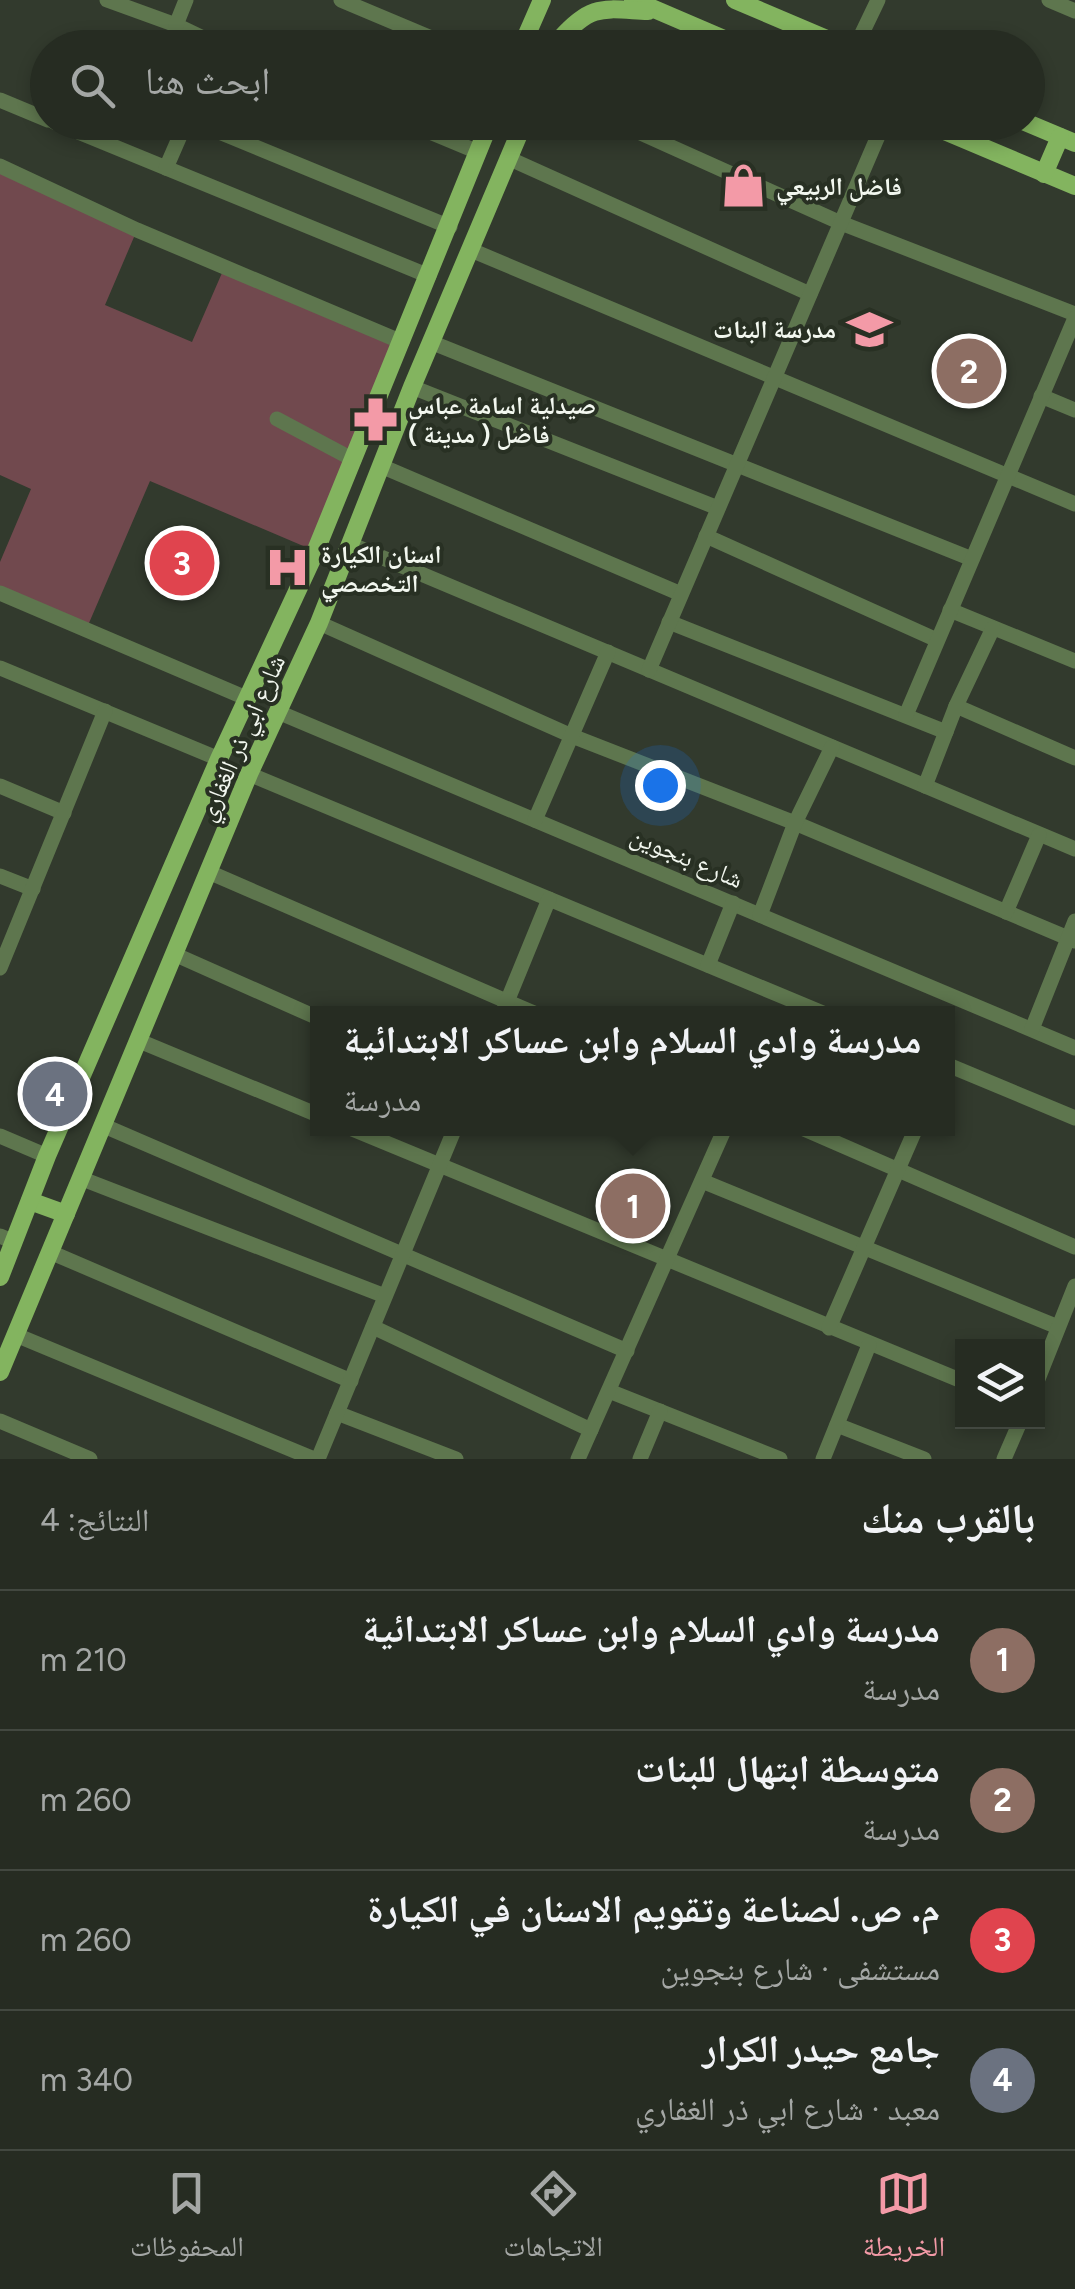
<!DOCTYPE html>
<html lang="ar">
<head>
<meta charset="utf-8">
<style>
  :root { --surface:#262c22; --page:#32382f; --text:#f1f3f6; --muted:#a4a7a5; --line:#424840; --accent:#f39aa7 }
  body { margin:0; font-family:Figtree,"Noto Naskh Arabic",sans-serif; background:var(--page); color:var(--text); direction:rtl }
  .controls { position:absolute; right:30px; bottom:30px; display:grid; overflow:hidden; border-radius:0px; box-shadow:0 5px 15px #0003 }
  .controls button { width:90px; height:90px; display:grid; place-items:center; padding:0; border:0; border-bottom:2px solid var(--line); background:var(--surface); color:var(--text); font:50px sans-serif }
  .you { position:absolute; left:660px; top:785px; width:35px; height:35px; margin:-25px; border:8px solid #fff; border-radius:50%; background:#1a73e8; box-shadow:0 0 0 15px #1a73e833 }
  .badge { display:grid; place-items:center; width:65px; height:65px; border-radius:50%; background:var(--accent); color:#fff; font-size:32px; font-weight:700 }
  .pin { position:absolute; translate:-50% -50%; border:5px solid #fff; box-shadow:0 2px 10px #0006 }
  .popup { position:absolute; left:310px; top:1006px; width:645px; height:130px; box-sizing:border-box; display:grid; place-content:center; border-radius:0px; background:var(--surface); filter:drop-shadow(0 2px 8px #0005); font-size:32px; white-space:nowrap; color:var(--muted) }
  .popup b { font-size:38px; color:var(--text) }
  .popup::after { content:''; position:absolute; left:50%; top:100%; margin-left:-20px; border:20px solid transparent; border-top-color:var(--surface) }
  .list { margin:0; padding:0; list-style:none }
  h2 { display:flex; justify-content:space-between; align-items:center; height:130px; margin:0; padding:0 40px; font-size:42px }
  h2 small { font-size:32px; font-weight:400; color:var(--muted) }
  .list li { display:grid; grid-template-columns:65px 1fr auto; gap:30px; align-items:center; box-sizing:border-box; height:140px; padding:0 40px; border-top:2px solid var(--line) }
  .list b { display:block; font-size:38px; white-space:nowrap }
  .list p { margin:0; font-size:32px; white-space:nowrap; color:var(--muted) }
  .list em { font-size:32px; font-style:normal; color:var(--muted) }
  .icon { flex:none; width:55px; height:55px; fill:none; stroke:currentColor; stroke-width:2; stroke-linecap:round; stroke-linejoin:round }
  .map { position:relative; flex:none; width:1075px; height:1459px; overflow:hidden; direction:ltr }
  .search { position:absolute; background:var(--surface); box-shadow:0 5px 15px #0003; left:30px; right:30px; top:30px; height:110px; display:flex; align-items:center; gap:25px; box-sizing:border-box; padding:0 35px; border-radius:55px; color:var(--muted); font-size:38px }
  .sheet { height:690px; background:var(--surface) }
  nav { display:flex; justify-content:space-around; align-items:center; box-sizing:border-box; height:140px; border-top:2px solid var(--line); background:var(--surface); font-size:28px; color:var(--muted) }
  nav a { display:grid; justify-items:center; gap:5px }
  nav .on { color:var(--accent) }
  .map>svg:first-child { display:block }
  .green { fill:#71494e }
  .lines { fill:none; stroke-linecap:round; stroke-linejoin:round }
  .minor { stroke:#5e764e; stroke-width:15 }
  .major { stroke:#83b45f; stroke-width:18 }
  .labels { text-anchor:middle; stroke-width:8; stroke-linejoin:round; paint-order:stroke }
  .poi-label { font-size:25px; font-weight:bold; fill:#f2f7ef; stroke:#283023; text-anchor:start }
  .street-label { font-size:25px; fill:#f2f7ef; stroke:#283023 }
</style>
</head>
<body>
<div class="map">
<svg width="1075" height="1459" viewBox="0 0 1075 1459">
  <rect width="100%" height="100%" fill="#323a2d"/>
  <!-- green -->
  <polygon class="green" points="0,172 137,230 105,305 192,342 225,266 398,339 308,548 150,481 86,630 0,593 0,562 31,489 0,475"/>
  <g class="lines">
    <!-- minor -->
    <g class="minor">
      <polyline points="107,0 176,25 224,48"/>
      <polyline points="341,0 455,48"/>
      <polyline points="1049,0 1075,11"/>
      <polyline points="176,25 186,0"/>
      <polyline points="855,48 878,0"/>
      <polyline points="0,100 48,120"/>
      <polyline points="54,122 429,276"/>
      <polyline points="195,122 450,227"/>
      <polyline points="406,122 478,152"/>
      <polyline points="616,122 841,223 1075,314"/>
      <polyline points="508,158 810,294"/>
      <polyline points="0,166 137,230 402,342"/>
      <polyline points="166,168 186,122"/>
      <polyline points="471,250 1075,504"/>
      <polyline points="433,343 972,559"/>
      <polyline points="412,387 718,508"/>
      <polyline points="1041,396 1075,410"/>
      <polyline points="277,419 354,460"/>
      <polyline points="381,466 681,594"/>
      <polyline points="706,536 937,640"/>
      <polyline points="350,544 1075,849"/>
      <polyline points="0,593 246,698"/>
      <polyline points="950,610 1075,661"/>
      <polyline points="669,622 946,732"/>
      <polyline points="319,623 572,736 795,823 1075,941"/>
      <polyline points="0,668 219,759"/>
      <polyline points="649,670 884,122"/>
      <polyline points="956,706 1075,758"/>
      <polyline points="278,712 1075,1048"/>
      <polyline points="906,715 1075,318"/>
      <polyline points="249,774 825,1014"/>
      <polyline points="0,786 64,813"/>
      <polyline points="925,786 956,706 993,628"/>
      <polyline points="535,820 608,652"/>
      <polyline points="211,873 536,1014"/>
      <polyline points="0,876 33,889"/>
      <polyline points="1006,912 1039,835"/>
      <polyline points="760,915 795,823 832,747"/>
      <polyline points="174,954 318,1018"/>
      <polyline points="708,965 733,903"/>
      <polyline points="0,968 105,711"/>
      <polyline points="502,1014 549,899"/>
      <polyline points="1032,1029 1075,921"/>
      <polyline points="137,1040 318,1115"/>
      <polyline points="948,1065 1075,1118"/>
      <polyline points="102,1125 627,1351"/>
      <polyline points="350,1128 962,1381"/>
      <polyline points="802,1128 1075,1247"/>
      <polyline points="0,1136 47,1156"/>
      <polyline points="80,1178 385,1296"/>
      <polyline points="702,1181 1058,1327"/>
      <polyline points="0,1236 14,1242"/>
      <polyline points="50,1252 351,1381"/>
      <polyline points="373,1327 591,1430"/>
      <polyline points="829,1328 916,1128"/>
      <polyline points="16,1335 314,1459"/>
      <polyline points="1038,1379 1075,1286"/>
      <polyline points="609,1391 780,1459"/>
      <polyline points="337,1413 456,1459"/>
      <polyline points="0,1421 90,1459"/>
      <polyline points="837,1425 924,1459"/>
      <polyline points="318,1459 455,1128"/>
      <polyline points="578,1459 725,1128"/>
      <polyline points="640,1459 660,1411"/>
      <polyline points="823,1459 869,1345"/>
      <polyline points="1004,1459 1020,1422"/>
    </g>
    <!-- major -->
    <g class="major">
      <polyline points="633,0 745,48"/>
      <polyline points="735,0 848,48"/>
      <path d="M560,39c32,-36 43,-30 88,-28"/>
      <polyline points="521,48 542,0"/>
      <polyline points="923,122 1075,186"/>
      <polyline points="1025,122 1075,143"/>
      <polyline points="1044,174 1060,137"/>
      <polyline points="30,1201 66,1214"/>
      <polyline points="0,1277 47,1156 219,759 314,555 490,122"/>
      <polyline points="0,1372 249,774 319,623 412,387 524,122"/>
    </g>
  </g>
  <!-- icons -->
  <defs>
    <symbol id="shop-bare" viewBox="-9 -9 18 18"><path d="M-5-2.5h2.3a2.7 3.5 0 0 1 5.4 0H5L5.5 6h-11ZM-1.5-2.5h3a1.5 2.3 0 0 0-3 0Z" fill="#f39aa7" stroke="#283023" stroke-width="2.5" paint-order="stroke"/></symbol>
    <symbol id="school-bare" viewBox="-9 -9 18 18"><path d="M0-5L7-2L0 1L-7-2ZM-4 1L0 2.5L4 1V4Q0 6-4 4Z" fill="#f39aa7" stroke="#283023" stroke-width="2.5" paint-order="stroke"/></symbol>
    <symbol id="pharmacy-bare" viewBox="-9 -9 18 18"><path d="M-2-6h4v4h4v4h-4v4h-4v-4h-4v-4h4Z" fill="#f39aa7" stroke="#283023" stroke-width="2.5" paint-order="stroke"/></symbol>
    <symbol id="hospital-bare" viewBox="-9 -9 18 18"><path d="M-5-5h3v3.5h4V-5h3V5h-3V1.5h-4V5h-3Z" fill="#f39aa7" stroke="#283023" stroke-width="2.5" paint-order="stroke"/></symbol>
  </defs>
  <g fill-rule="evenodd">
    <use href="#shop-bare" x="712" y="154" width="63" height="63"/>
    <use href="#school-bare" x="838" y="298" width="63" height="63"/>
    <use href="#pharmacy-bare" x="344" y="388" width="63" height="63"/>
    <use href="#hospital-bare" x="256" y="536" width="63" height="63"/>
  </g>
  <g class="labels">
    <!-- poi labels -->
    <g class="poi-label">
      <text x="776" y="195">فاضل الربيعي</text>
      <text x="836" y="338" text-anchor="end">مدرسة البنات</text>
      <text x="408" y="414">صيدلية اسامة عباس<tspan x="408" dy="29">فاضل ( مدينة )</tspan></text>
      <text x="321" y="563">اسنان الكيارة<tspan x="321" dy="29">التخصصي</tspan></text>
    </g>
    <!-- street labels -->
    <g class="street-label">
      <text transform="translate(241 738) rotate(-66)" y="9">شارع ابي ذر الغفاري</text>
      <text transform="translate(687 857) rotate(23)" y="9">شارع بنجوين</text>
    </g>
  </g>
</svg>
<div class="controls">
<button><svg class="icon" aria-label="layers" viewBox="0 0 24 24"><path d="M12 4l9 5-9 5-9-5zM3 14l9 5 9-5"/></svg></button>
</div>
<div class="you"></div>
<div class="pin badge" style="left:633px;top:1206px;background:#8d6e63">1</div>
<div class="popup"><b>مدرسة وادي السلام وابن عساكر الابتدائية</b>مدرسة</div>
<div class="pin badge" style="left:969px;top:371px;background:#8d6e63">2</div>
<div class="pin badge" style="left:182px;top:563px;background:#e0444e">3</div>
<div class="pin badge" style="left:55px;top:1094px;background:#6b7280">4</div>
<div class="search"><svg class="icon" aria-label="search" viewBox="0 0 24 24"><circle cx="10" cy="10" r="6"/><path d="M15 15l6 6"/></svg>ابحث هنا</div>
</div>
<section class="sheet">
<h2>بالقرب منك<small>النتائج: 4</small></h2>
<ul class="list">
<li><span class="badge" style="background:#8d6e63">1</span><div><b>مدرسة وادي السلام وابن عساكر الابتدائية</b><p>مدرسة</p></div><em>210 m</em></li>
<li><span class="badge" style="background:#8d6e63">2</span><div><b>متوسطة ابتهال للبنات</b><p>مدرسة</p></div><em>260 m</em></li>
<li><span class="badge" style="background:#e0444e">3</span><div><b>م. ص. لصناعة وتقويم الاسنان في الكيارة</b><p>مستشفى · شارع بنجوين</p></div><em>260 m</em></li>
<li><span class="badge" style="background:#6b7280">4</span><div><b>جامع حيدر الكرار</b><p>معبد · شارع ابي ذر الغفاري</p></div><em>340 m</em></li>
</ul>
</section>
<nav>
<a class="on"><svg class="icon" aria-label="map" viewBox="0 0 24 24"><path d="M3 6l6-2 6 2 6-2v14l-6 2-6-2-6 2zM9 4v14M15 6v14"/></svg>الخريطة</a>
<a><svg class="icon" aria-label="directions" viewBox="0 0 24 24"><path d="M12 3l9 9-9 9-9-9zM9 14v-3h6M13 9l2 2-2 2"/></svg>الاتجاهات</a>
<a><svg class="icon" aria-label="saved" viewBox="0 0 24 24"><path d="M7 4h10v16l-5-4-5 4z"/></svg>المحفوظات</a>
</nav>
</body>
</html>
